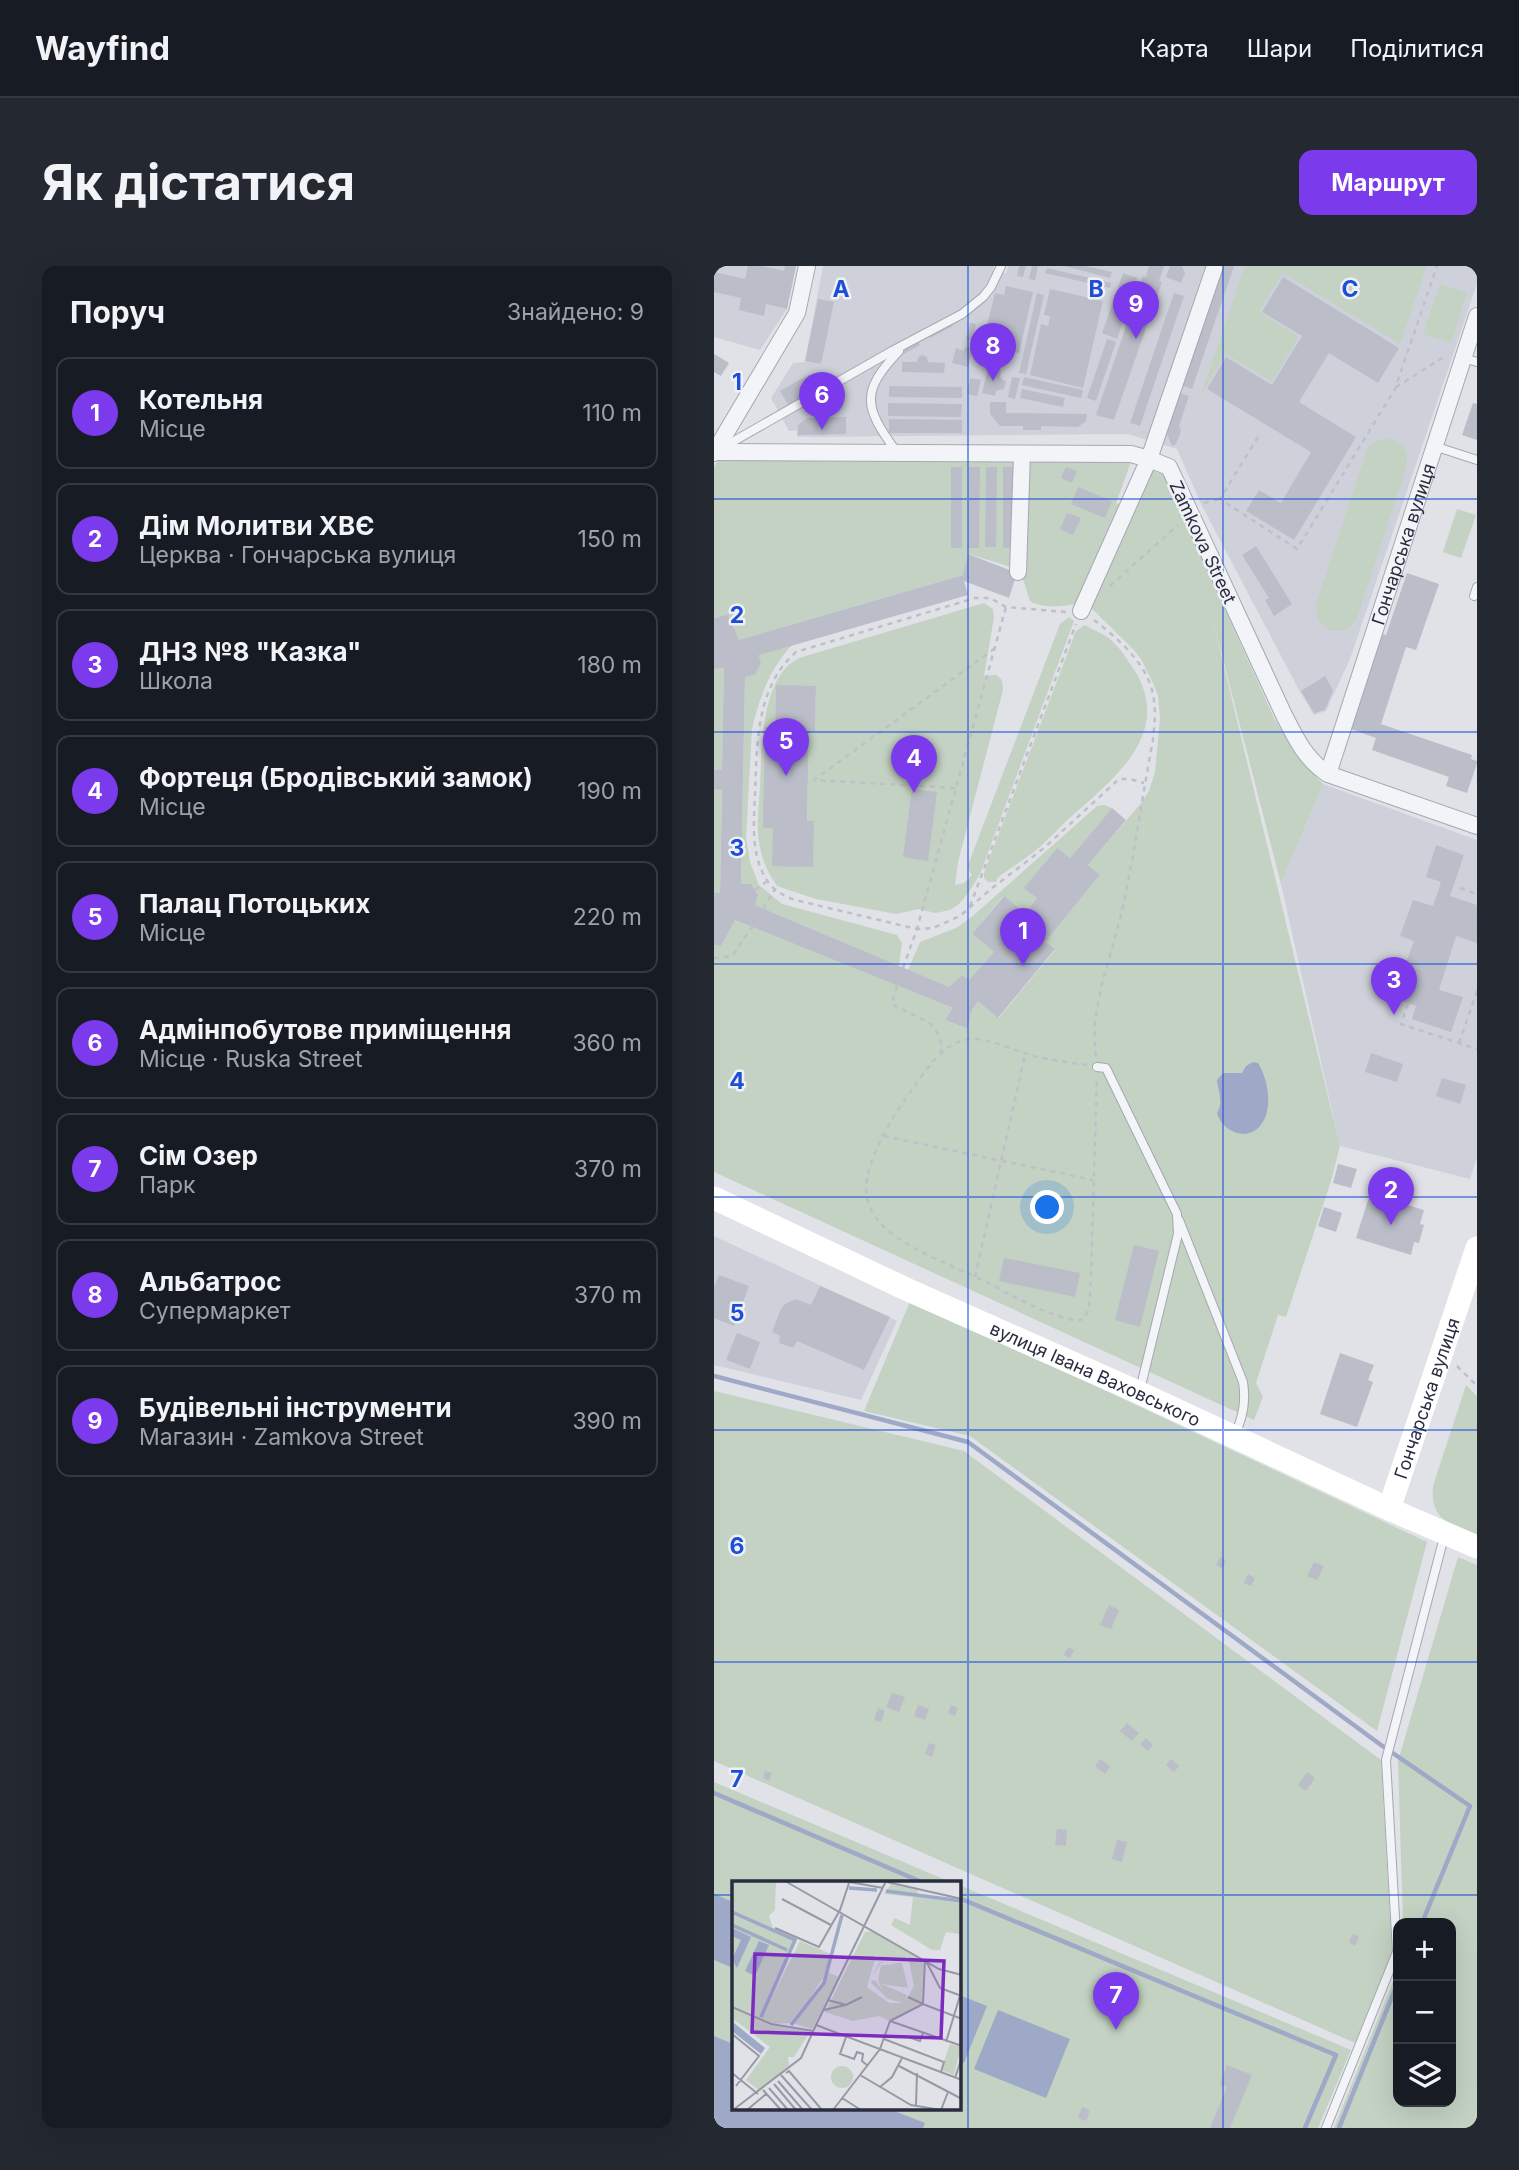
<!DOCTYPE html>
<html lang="uk">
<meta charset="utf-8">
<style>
body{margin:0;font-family:Inter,sans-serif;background:#242831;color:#f1f3f6}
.controls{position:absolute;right:21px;bottom:21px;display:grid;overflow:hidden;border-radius:14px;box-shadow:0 7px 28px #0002}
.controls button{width:63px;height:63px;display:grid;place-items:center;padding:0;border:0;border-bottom:2px solid #363941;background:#171b24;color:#f1f3f6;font:35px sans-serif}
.you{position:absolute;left:334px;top:942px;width:24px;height:24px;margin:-18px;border:5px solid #fff;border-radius:50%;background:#1a73e8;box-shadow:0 0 0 10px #1a73e833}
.badge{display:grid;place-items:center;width:46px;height:46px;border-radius:50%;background:#7c3aed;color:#fff;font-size:23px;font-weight:700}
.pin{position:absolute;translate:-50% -58px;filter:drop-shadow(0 2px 4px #0008)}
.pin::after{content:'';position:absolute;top:37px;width:24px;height:21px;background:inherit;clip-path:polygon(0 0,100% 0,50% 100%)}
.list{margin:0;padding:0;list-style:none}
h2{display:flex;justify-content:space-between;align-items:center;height:91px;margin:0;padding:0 28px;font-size:30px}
h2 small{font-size:23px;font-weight:400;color:#9ea1a6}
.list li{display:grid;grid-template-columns:46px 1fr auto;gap:21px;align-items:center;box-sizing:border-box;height:112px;margin:0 14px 14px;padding:0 14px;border:2px solid #363941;border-radius:14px}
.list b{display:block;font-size:26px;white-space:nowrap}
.list p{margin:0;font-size:23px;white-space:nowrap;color:#9ea1a6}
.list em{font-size:23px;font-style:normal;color:#9ea1a6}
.icon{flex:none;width:38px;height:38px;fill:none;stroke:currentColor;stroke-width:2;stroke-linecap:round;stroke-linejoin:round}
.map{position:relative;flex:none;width:763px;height:1862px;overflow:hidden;border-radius:14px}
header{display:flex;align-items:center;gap:42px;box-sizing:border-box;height:98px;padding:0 35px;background:#171b24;border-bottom:2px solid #363941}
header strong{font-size:33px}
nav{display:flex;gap:38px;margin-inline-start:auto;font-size:24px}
.intro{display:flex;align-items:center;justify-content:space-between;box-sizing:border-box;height:168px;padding:0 42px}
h1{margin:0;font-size:49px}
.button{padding:18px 32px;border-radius:14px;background:#7c3aed;color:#fff;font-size:24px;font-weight:700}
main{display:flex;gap:42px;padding:0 42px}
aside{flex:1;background:#171b24;border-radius:14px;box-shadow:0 7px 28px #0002}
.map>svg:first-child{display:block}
</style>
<header>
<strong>Wayfind</strong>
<nav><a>Карта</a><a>Шари</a><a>Поділитися</a></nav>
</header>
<div class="intro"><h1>Як дістатися</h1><a class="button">Маршрут</a></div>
<main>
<aside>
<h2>Поруч<small>Знайдено: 9</small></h2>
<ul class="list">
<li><span class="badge">1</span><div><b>Котельня</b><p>Місце</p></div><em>110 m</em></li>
<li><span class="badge">2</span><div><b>Дім Молитви ХВЄ</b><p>Церква · Гончарська вулиця</p></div><em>150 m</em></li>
<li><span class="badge">3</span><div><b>ДНЗ №8 &quot;Казка&quot;</b><p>Школа</p></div><em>180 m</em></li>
<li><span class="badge">4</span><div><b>Фортеця (Бродівський замок)</b><p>Місце</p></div><em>190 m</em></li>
<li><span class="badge">5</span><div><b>Палац Потоцьких</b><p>Місце</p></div><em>220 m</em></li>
<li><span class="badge">6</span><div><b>Адмінпобутове приміщення</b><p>Місце · Ruska Street</p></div><em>360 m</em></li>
<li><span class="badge">7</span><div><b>Сім Озер</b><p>Парк</p></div><em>370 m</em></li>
<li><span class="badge">8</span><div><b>Альбатрос</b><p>Супермаркет</p></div><em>370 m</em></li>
<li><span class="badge">9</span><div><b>Будівельні інструменти</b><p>Магазин · Zamkova Street</p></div><em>390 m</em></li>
</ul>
</aside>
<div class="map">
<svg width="763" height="1862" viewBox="0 0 763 1862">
<rect width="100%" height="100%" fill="#e0e2e8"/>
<g fill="#cfd1da">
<polygon points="0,0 82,0 73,43 46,84 0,71"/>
<polygon points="109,0 280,0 279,4 292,7 294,0 763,0 763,17 741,83 636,393 612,445 600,449 585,424 487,238 463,183 414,168 83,171 83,165 75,165 57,132 79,97 91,96"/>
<polygon points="609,518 763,574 763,891 756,913 626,880 567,618"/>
<polygon points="0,970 183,1055 147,1134 0,1099"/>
</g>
<g fill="#c3d2c2" fill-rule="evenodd">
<polygon points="531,0 713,0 686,78 569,7 545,46 585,71 558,116 512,88 487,129"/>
<polygon points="726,18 753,27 737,77 709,68"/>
<path d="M671,172C687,174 696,185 692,202L643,352L632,364L616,365L604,354L602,339L653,183L661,176Z"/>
<path d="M4,194L417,196L402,237L413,242L438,204L450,209L560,452L586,494L609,518L567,618L498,351L626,880L617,915L572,1051L564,1049L542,1117L549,1131L540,1154L0,906V679L7,680L21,654L239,742L231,754L253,763L257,746L264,735L285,752L341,684L331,676L386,609L374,599L428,536L435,525L441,506L446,452L444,430L439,417L427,393L419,383L371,336C354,340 331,344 316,335L306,304L255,288L249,309L25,374L14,350L0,352V201Z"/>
<polygon points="743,243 762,249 747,292 729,286"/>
<path d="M270,337L279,343L280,351L270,410L282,409L288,414L289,424L244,596L241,619L250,617L258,609L255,605L254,599L346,358L355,351L360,355L266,608L255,626L244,639L236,644L221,647L205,643L182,648L102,633L63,620C54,608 47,591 45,576C42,558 45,539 46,521C48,484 46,411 85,392ZM62,420H102L101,465H95L93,555H100L59,562L51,461H61Z"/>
<path d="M371,359C380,365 390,367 398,375C407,383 414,395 421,405C459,468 400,512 358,550C347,559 338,570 327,580C314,591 298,601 284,611L282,616H274L270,612V607L362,365Z"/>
<path d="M78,379C56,402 45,433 38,463L32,571L36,596L45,619L68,638L183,669L188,677L185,700L41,639L44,629L37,618H27L31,411L41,409L47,397L45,389Z"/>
<polygon points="10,402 6,627 0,627 0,403"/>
<polygon points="390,539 398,542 356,592 343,582 322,608 323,632 311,647 289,630 258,668 280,686 255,714 248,709 235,721 194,704 206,676 242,662 259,650 383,540"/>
<polygon points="197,1033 713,1276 663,1465 256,1170 150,1145"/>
<path d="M752,1119L763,1130V1269C736,1258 716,1254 719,1220Z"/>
<polygon points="0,1125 250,1185 667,1494 678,1687 641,1777 0,1495"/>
<polygon points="744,1291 763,1299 763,1862 620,1862 684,1703 684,1836 737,1836 737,1657 689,1657 684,1495"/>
<polygon points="0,1516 239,1617 19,1617 19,1843 245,1843 245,1619 637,1784 604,1862 0,1862"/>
</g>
<g fill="#9da9c6">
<path d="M539,796L544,797C554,813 560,844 546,860C532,876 508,865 503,847C510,836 504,825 503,814L509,807H528L532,800Z"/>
<polygon points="0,1628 19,1636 19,1702 0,1694"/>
<polygon points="245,1729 273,1740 250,1797 245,1795"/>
<polygon points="284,1744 356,1773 332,1832 260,1803"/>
<polygon points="0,1770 19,1778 19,1843 175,1843 211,1857 209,1862 0,1862"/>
</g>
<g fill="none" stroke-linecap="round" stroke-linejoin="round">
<g stroke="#9da9c6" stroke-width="4.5">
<polyline points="0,1110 254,1176 667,1479 756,1540 708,1657"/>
<polyline points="0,1527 210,1617"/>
<polyline points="245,1632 622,1789 591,1862"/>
<polyline points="625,1862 684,1716"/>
</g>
</g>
<g fill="#bbbdc8">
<polygon points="34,0 48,0 70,5 71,0 82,0 73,43 52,38 50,50 25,44 27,32 0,26 0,6 31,13"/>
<polygon points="305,0 312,0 309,11 303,10"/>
<polygon points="318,0 324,0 321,14 315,13"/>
<polygon points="350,0 372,0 398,6 396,12"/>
<polygon points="435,0 450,0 445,15 448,16 400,154 382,149 429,10 432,11"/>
<polygon points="456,0 468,0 471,7 467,17 452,11"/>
<polygon points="504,0 520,0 478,123 464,118"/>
<polygon points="333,2 397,17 396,22 331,7"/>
<polygon points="409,7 423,12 403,73 388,67"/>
<polygon points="569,11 685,82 664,117 615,87 585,136 642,171 580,274 532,245 545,224 567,237 597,186 493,123 512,91 558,119 588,70 548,46"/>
<polygon points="292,20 319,26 305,87 278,81 281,70 271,68 281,27 290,29"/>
<polygon points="336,23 389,35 369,122 316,109 327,58 334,60 336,50 330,49"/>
<polygon points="323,27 330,29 312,108 305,107"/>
<polygon points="460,27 470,30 426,160 416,157"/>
<polygon points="104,33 120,36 107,98 91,95"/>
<polygon points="237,56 239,60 216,72 214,68"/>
<polygon points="256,57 262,58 258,75 252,73"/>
<polygon points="393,73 402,76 382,135 373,132"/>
<polygon points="203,74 206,79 190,88 187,83"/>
<polygon points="251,81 259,83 254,101 238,97 242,82 250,85"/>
<polygon points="0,88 15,97 7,110 0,106"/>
<polygon points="208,89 213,91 214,96 231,97 230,107 188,106 188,96 203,96 204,91"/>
<polygon points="274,102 287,105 286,111 292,116 290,123 282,125 281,130 268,127"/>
<polygon points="96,108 100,116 83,126 87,133 75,140 66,125"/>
<polygon points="298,111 306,112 301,133 294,131"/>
<polygon points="310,111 369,124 367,132 308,119"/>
<polygon points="256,112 267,114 263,130 253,128"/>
<polygon points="175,120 248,121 248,132 175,131"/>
<polygon points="308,123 351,132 349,141 306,132"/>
<polygon points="461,126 475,130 465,160 467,165 462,178 458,180 451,163 456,161 452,152"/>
<polygon points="276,136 292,136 292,147 373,148 372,155 364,161 327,160 327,164 309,164 309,160 286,160 276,148"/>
<polygon points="174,137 248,138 247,151 174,150"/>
<polygon points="759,137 763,138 763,174 748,169"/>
<polygon points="132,151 132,168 84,169 84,159 93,152"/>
<polygon points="175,153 248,154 248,167 175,167"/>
<rect x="237" y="201" width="11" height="81"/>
<polygon points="255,201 266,201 265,282 254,282"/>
<polygon points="272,201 283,201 282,281 271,281"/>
<polygon points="289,201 301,201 300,282 289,282"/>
<polygon points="352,201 363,205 358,217 347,212"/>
<polygon points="364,221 398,235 391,252 357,238"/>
<polygon points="353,247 367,252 359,269 346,263"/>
<polygon points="542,280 578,338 560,350 551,334 555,332 528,289"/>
<polygon points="254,288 303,307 295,332 250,315 254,329 45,389 47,397 41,409 31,411 27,618 37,618 44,629 41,639 235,721 248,709 255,714 280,686 258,668 290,630 311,647 323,632 310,622 343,582 356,592 398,542 412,554 374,599 386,609 331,676 341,683 284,752 264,735 257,746 254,763 231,754 239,742 21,654 7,680 0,679 0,627 6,627 8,524 0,523 0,504 8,504 10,402 0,403 0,352 14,349 25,374 249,309"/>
<polygon points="693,307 725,318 702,384 692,381 667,458 758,489 757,493 763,495 763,497 753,527 732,520 735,511 658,484 662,472 631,461 665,367 672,369"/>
<polygon points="611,410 619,424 611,444 600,447 587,425"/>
<polygon points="62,419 102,420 101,465 95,465 94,507 93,555 100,555 99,601 58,600 59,562 49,562 51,461 61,461"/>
<polygon points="198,523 223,526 214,595 189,591"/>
<polygon points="722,579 750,589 736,630 763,639 763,677 742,670 725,724 749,731 737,766 698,753 702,740 667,728 679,693 692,697 700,675 686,670 699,634 719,640 727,616 712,611"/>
<polygon points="657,787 689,798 683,816 651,806"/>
<polygon points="728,812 752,819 746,838 722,830"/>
<polygon points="624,898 643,903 637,922 619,917"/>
<polygon points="656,928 710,944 706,958 710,959 705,977 700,976 697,989 642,972"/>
<polygon points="610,941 628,947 622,966 604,960"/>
<polygon points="420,979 445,985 426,1061 401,1054"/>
<polygon points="290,992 366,1007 361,1031 285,1015"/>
<polygon points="5,1009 35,1020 20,1060 0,1052 0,1021"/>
<polygon points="106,1020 176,1051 150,1104 83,1075 79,1082 65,1077 66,1070 58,1066 67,1043 71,1038 82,1033 97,1039"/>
<polygon points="23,1067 46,1076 36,1103 12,1094"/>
<polygon points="626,1087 660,1099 654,1114 659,1116 643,1161 606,1148"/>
<polygon points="506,1291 512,1294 508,1303 502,1299"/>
<polygon points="600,1296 610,1300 603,1314 593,1310"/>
<polygon points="534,1308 541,1312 537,1320 530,1317"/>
<polygon points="395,1339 405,1344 397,1363 386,1359"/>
<polygon points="354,1381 360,1384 356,1392 350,1389"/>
<polygon points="178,1427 191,1431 185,1446 172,1441"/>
<polygon points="204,1439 215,1443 211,1454 200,1450"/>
<polygon points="237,1439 244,1442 241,1450 234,1448"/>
<polygon points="164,1442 171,1445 167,1456 160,1454"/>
<polygon points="413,1457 425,1467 418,1475 406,1465"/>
<polygon points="432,1472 439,1479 434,1485 426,1478"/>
<polygon points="215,1477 222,1479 218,1491 211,1488"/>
<polygon points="386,1493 396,1500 391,1508 381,1500"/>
<polygon points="457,1493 465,1500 460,1506 452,1499"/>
<polygon points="51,1505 58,1507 55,1515 49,1512"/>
<polygon points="593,1506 601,1512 592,1525 584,1519"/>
<polygon points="343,1563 353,1564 352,1580 341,1579"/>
<polygon points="403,1574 413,1576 408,1596 398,1593"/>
<polygon points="639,1668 645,1671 641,1680 635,1676"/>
<polygon points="513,1799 538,1809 516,1862 496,1862 513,1821 506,1818"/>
<polygon points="368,1841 376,1844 372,1855 364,1852"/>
</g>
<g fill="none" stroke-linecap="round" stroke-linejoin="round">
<defs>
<g id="lane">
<polyline points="749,92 763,96"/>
<polyline points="720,180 763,194"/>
<polyline points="6,183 178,85 248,48 269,31 277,21 287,0"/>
<path d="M182,185C150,141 146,126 185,85"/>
<polyline points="760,330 763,321"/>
<polyline points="383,801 392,802 463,948 464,968 426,1124"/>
<path d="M465,954L529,1116C532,1136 529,1150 521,1169"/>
<polyline points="612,1862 683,1686 672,1494 730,1271"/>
</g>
<g id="street">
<path d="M501,0L435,193L455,201L569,447C581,471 591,493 614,508L763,560"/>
<polyline points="1,186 417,188 435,193 367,345"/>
<polyline points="0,187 83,47 93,0"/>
<polyline points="304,306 308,188"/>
<path id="s1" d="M614,508L763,50"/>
</g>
</defs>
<use href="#lane" stroke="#a6a8b2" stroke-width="10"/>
<use href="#street" stroke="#a6a8b2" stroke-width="18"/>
<g stroke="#bfc0c7" stroke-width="2.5" stroke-dasharray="5 5" stroke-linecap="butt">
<polyline points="682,121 733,89"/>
<polyline points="544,171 506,233 583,283 681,123 723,0"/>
<polyline points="490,237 506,233"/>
<polyline points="396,320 464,259"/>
<path d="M352,346L292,341L276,332H261L82,386C42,421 43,477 41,527C40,556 36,590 54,616C61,625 70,630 81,634L203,663L219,662L246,650L277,623L330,582L405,513H416L430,517"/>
<path d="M380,354C406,374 437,401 440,435C442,448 440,461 439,474C428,532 420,591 407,649C396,696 375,742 382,791"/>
<polyline points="241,522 100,514 280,383"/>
<polyline points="746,622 763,628"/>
<polyline points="41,624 52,616"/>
<polyline points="256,640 362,358"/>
<polyline points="49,643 61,623"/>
<polyline points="0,692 18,690 38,661"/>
<polyline points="189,702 203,663 292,341"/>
<path d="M183,720L178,738L217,758C224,766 229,777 227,787"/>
<polyline points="694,738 687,758 763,783"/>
<polyline points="745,777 763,725"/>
<path d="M373,799C352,796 331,794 310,787C294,782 276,773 259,773C231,774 214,801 199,822C181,847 146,900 153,932C156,946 166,959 177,967C202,986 234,998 262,1011C293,1026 326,1047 359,1054C365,1055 364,1054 370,1053L375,1042L377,1010L383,811"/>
<polyline points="170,870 379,914"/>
<polyline points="261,1011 311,789"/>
<polyline points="743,1100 763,1120"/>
</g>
<use href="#lane" stroke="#f3f4f7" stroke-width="8"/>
<use href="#street" stroke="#f3f4f7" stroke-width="16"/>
<g stroke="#fff" stroke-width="23">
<path id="s2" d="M0,932L192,1023L426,1127L675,1243L763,1281"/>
<path id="s3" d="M675,1243L763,982"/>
</g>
</g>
<path fill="none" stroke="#1d4ed8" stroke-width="2" stroke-opacity="0.55" d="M254,0V1862M509,0V1862M0,233H763M0,466H763M0,698H763M0,931H763M0,1164H763M0,1396H763M0,1629H19M245,1629H763"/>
<g text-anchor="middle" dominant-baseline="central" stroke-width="5" stroke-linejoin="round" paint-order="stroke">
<g font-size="18" fill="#2a2d3f" stroke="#f0f1f6">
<text transform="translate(489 276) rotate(65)">Zamkova Street</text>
<text stroke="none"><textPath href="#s1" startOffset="242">Гончарська вулиця</textPath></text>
<text stroke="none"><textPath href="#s2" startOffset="420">вулиця Івана Ваховського</textPath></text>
<text stroke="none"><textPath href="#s3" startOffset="117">Гончарська вулиця</textPath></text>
</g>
</g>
<g transform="translate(18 1615)">
<rect width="229" height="229" fill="#e0e2e8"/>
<path d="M0,0H44L43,29L37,35L41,47L65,59L34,128L68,60L99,73L91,101L58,142L38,143L0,125ZM159,3L186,9L185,14L229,18L227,53L214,51L208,69H200L159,44L163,37L178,44L181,16L152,13ZM142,50L192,80L190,124L157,140L147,135L121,140L93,131L133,51ZM144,74L148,78L171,80L176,75L182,105L174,119L175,114L149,103L176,107L170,82L149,81L147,82L140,96L149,82L154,81L166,83L149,84L146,100L151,110L143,99L138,101L156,118L171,122H157L135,106ZM95,91L107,96L80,148L61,142ZM0,127L38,144L78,151L62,176H56L57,185L28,210L14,199L38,166L0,137ZM218,163L229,166L222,194L209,189ZM99 196a11 11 0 1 1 22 0a11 11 0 1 1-22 0Z" fill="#c3d2c2" fill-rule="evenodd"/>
<path d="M0,47L19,56L5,87L0,78L9,59L0,55ZM27,60L37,64L23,95L13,90ZM2,142L33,167L29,173L0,150Z" fill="#9da9c6"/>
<path fill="none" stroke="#9da9c6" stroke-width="3.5" d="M117,7L145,9M154,10L230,20M0,31L63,59L29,136M0,44L55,69M59,144L92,102L110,34"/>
<path fill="none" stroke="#979aa4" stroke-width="2" d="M53,0L207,88L230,94M112,0L151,7M154,0L84,144L230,199M155,1L230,18M50,18L99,44M43,47L87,66L108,29L117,2M194,80L208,107L227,114M176,116L191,123L193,79M96,119L114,124L130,116M0,126L39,143L81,150M92,129L113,124M158,140L191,123L230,138M158,140L230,165M0,153L27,175L4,205M114,156L108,173L122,178L125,171L131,173L130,180L135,184M176,156L188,160L191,152M152,158L212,181L209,191M214,161L230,108M167,185L230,218M0,192L26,213M54,192L57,190L90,229M49,194L80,229M128,194L179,224L209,229L216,211M223,197L230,176M46,200L71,229M42,203L64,229M148,206L160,196L170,177M37,207L56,229M31,209L49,229M110,217L129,229M184,224L185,192M1,229L69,177L84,144M15,229L34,213M101,229L148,168L158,140"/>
<path fill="#7b2cbf" fill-opacity="0.15" stroke="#7b2cbf" stroke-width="3.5" d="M23,73L212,80L209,157L20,151Z"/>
<rect width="229" height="229" fill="none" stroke="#2a2d3f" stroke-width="3.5"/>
</g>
<g font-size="23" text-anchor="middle" font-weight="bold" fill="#1d4ed8" stroke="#f0f1f6" stroke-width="5" stroke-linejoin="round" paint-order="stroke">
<text x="127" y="31">A</text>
<text x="382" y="31">B</text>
<text x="636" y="31">C</text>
<text x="23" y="124">1</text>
<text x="23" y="357">2</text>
<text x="23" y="590">3</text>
<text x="23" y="823">4</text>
<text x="23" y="1055">5</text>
<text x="23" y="1288">6</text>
<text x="23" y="1521">7</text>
</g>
</svg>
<div class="controls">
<button>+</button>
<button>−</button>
<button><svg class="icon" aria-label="layers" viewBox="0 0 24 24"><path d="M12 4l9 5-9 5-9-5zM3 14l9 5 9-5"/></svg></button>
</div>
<div class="you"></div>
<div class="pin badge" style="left:309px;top:700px">1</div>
<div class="pin badge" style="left:677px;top:959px">2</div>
<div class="pin badge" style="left:680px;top:749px">3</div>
<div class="pin badge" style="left:200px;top:527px">4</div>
<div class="pin badge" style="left:72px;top:510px">5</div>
<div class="pin badge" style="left:108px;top:164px">6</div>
<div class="pin badge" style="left:402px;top:1764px">7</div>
<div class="pin badge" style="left:279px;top:115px">8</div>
<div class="pin badge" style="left:422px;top:73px">9</div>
</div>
</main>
